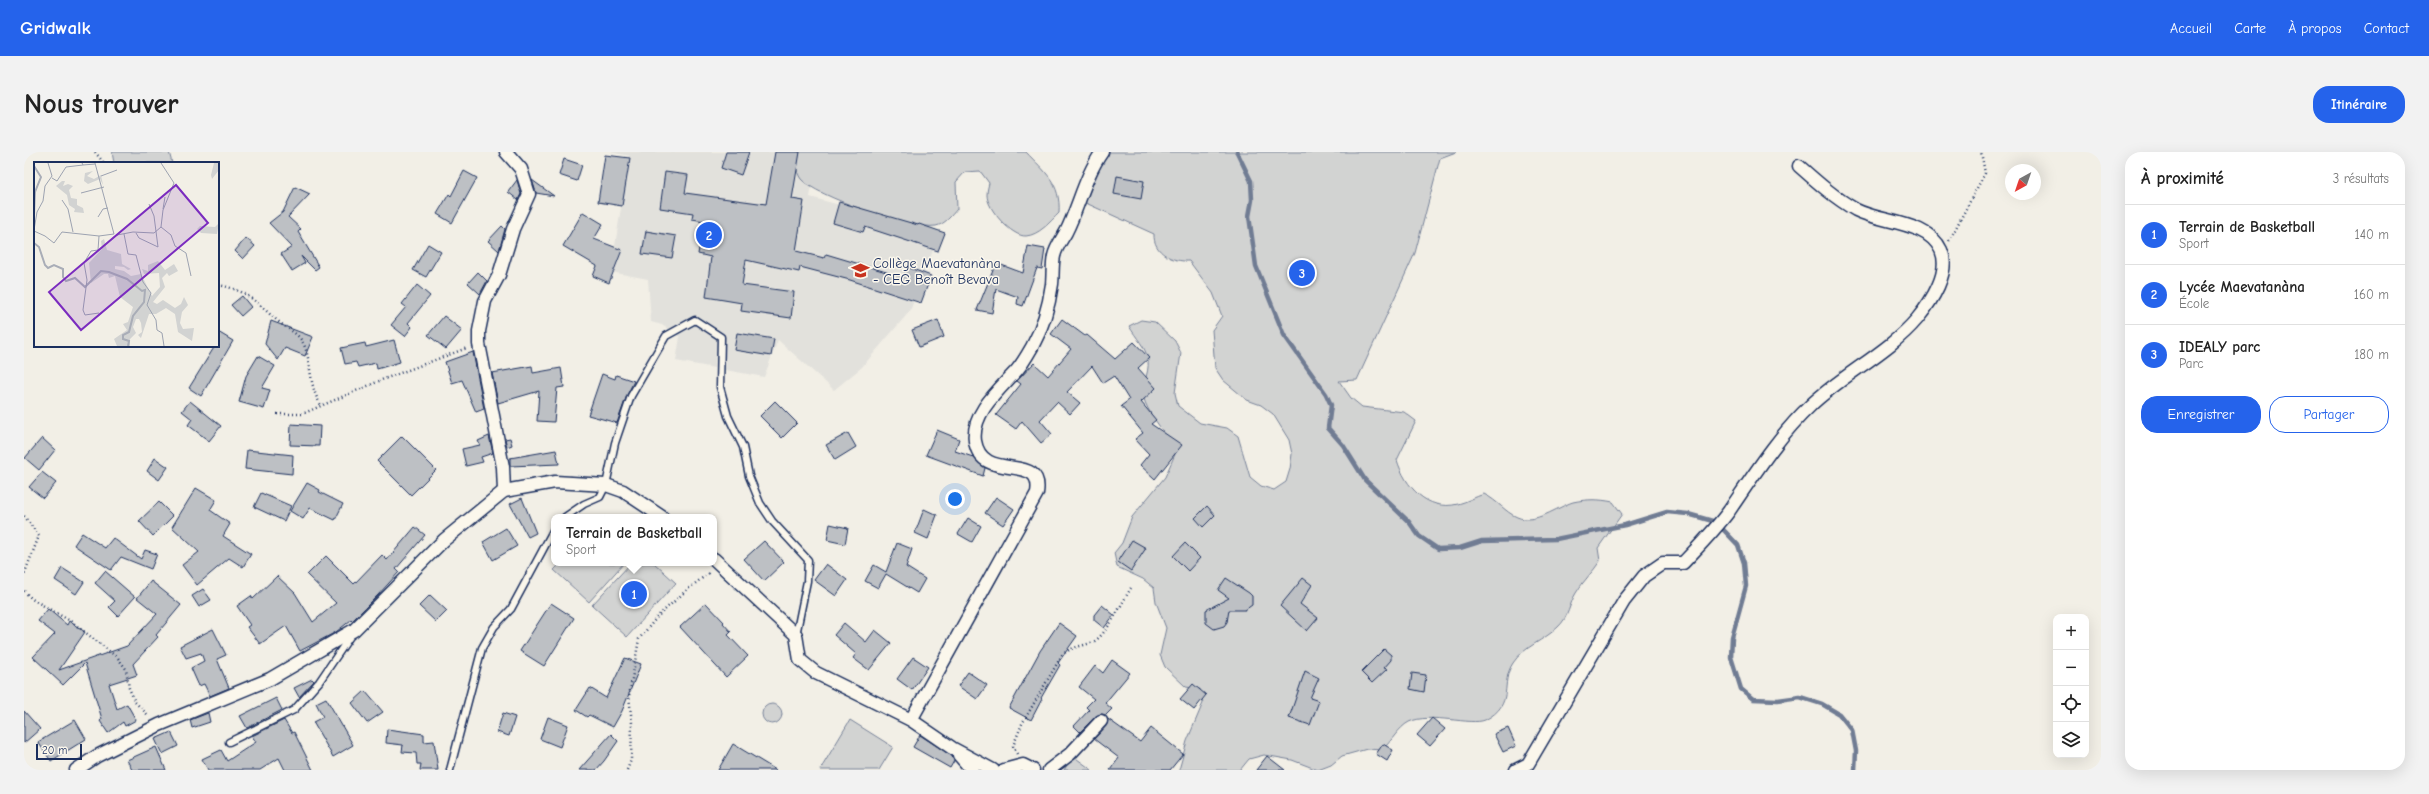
<!DOCTYPE html>
<html lang="fr">
<meta charset="utf-8">
<style>
body{margin:0;font-family:"Comic Neue",sans-serif;background:#f2f2f2;color:#222}
.controls{position:absolute;right:12px;bottom:12px;display:grid;overflow:hidden;border-radius:8px;box-shadow:0 4px 16px #0002}
.controls button{width:36px;height:36px;display:grid;place-items:center;padding:0;border:0;border-bottom:1px solid #e0e0e0;background:#fff;color:#222;font:20px sans-serif}
.compass{position:absolute;left:1981px;top:12px;width:36px;height:36px;border-radius:50%;background:#fff;box-shadow:0 4px 16px #0002;rotate:220deg}
.scale{position:absolute;left:12px;bottom:10px;width:46px;box-sizing:border-box;padding-left:4px;border:2px solid #1b2f5e;border-top:0;font-size:11px;line-height:14px;white-space:nowrap;color:#1b2f5e;-webkit-text-stroke:3px #fbf7ec;paint-order:stroke}
.you{position:absolute;left:931px;top:347px;width:14px;height:14px;margin:-10px;border:3px solid #fff;border-radius:50%;background:#1a73e8;box-shadow:0 0 0 6px #1a73e833}
.badge{display:grid;place-items:center;width:26px;height:26px;border-radius:50%;background:#2563eb;color:#fff;font-size:13px;font-weight:700}
.pin{position:absolute;translate:-50% -50%;border:2px solid #fff;box-shadow:0 1px 4px #0006}
.popup{position:absolute;left:527px;top:362px;width:166px;height:52px;box-sizing:border-box;display:grid;place-content:center;border-radius:8px;background:#fff;filter:drop-shadow(0 1px 3px #0005);font-size:13px;white-space:nowrap;color:#767676}
.popup b{font-size:15px;color:#222}
.popup::after{content:'';position:absolute;left:50%;top:100%;margin-left:-8px;border:8px solid transparent;border-top-color:#fff}
.list{margin:0;padding:0;list-style:none}
h2{display:flex;justify-content:space-between;align-items:center;height:52px;margin:0;padding:0 16px;font-size:17px}
h2 small{font-size:13px;font-weight:400;color:#767676}
.list li{display:grid;grid-template-columns:26px 1fr auto;gap:12px;align-items:center;box-sizing:border-box;height:60px;padding:0 16px;border-top:1px solid #e0e0e0}
.list b{display:block;font-size:15px;white-space:nowrap}
.list p{margin:0;font-size:13px;white-space:nowrap;color:#767676}
.list em{font-size:13px;font-style:normal;color:#767676}
.actions{display:flex;gap:8px;padding:12px 16px}
.actions a{flex:1;padding:9px 0;border:1px solid #2563eb;border-radius:16px;text-align:center;font-size:14px;color:#2563eb}
.actions .main{background:#2563eb;color:#fff}
.icon{flex:none;width:22px;height:22px;fill:none;stroke:currentColor;stroke-width:2;stroke-linecap:round;stroke-linejoin:round}
.map{position:relative;flex:none;width:2077px;height:618px;overflow:hidden;border-radius:16px}
header{display:flex;align-items:center;gap:24px;box-sizing:border-box;height:56px;padding:0 20px;background:#2563eb;color:#fff}
header strong{font-size:19px}
nav{display:flex;gap:22px;margin-inline-start:auto;font-size:14px}
.intro{display:flex;align-items:center;justify-content:space-between;box-sizing:border-box;height:96px;padding:0 24px}
h1{margin:0;font-size:28px}
.button{padding:10px 18px;border-radius:16px;background:#2563eb;color:#fff;font-size:14px;font-weight:700}
main{display:flex;gap:24px;padding:0 24px}
aside{flex:1;background:#fff;border-radius:16px;box-shadow:0 4px 16px #0002}
.map>svg:first-child{display:block}
</style>
<header>
<strong>Gridwalk</strong>
<nav><a>Accueil</a><a>Carte</a><a>À propos</a><a>Contact</a></nav>
</header>
<div class="intro"><h1>Nous trouver</h1><a class="button">Itinéraire</a></div>
<main>
<div class="map">
<svg width="2077" height="618" viewBox="0 0 2077 618">
<rect width="100%" height="100%" fill="#f2efe6"/>
<filter id="ink" filterUnits="userSpaceOnUse"><feTurbulence type="fractalNoise" baseFrequency=".025" numOctaves="2"/><feDisplacementMap in="SourceGraphic" scale="8" xChannelSelector="R" yChannelSelector="G"/><feConvolveMatrix kernelMatrix="1 2 1 2 8 2 1 2 1" color-interpolation-filters="sRGB"/></filter>
<g filter="url(#ink)">
<polygon fill="#e2e1dc" points="586,0 794,0 786,45 916,80 886,159 838,215 810,238 754,188 740,225 652,209 656,185 638,173 627,170 624,127 587,120 605,4"/>
<g fill="#d2d3d2" stroke="#768198">
<polygon points="88,0 145,0 148,11 90,11"/>
<path d="M773,0H1002C1021,20 1037,31 1035,61C1026,70 1015,83 1002,84C988,85 963,57 963,43C963,39 964,35 965,31L956,19L941,20L932,30L933,57C927,64 921,72 912,74C889,78 791,44 777,27C771,19 772,9 773,0Z"/>
<path d="M1076,0H1432L1416,6L1391,101L1333,228L1315,229L1327,246L1338,255L1380,260L1392,269L1373,308C1381,334 1403,360 1434,352C1442,350 1451,345 1460,342C1474,349 1481,360 1493,365C1511,373 1533,355 1549,350C1563,347 1575,347 1589,350L1598,362L1574,396L1576,409C1569,420 1559,429 1552,441C1545,452 1545,465 1534,475C1521,488 1499,495 1489,511C1475,532 1492,552 1461,568C1447,574 1406,560 1385,570C1374,576 1368,589 1358,598L1343,597L1318,604L1307,613L1294,618L1268,608L1240,603L1225,607L1216,618H1155L1163,589L1179,551L1176,537L1162,535L1141,515L1136,503L1142,476L1132,450L1130,436L1119,427L1093,415L1090,401L1098,391L1108,365L1141,325L1152,300C1144,283 1127,266 1121,250C1115,235 1126,223 1124,208C1122,195 1112,186 1105,174L1117,168L1131,170L1151,189L1157,201L1151,241L1154,254L1176,271L1203,276L1214,284L1226,325L1237,334L1250,338L1262,330L1266,317L1268,302L1265,288L1249,262L1237,253L1223,248L1199,228L1191,216L1188,178L1198,164L1189,141L1165,109C1149,110 1129,101 1130,82L1053,47Z"/>
<polygon points="537,411 600,411 565,450 530,418"/>
<polygon points="607,411 630,411 652,431 603,485 568,453"/>
<circle cx="748" cy="562" r="10"/>
<polygon points="826,568 869,595 855,618 796,618"/>
<polygon points="1049,604 1068,618 1040,618"/>
</g>
<g fill="none" stroke-linecap="round" stroke-linejoin="round">
<polyline stroke="#707b93" stroke-width="4.5" points="1213,0 1227,29 1228,48 1225,64 1232,114 1260,183 1302,242 1307,253 1304,276 1319,293 1341,328 1385,370 1395,384 1414,397 1436,396 1458,389 1532,387 1601,373 1643,360 1664,362 1692,370 1714,393 1720,411 1722,434 1708,485 1707,505 1717,537 1729,547 1754,548 1776,545 1798,552 1815,562 1828,578 1832,599 1831,618"/>
</g>
<g fill="#bdc0c4" stroke="#1b2f5e">
<polygon points="702,0 725,0 717,23 697,16"/>
<polygon points="751,0 776,0 768,47 780,49 772,99 800,106 802,102 879,125 883,115 907,124 897,151 826,128 776,115 775,120 722,108 718,133 770,140 767,166 717,159 718,151 682,145 687,105 674,102 680,69 668,67 669,61 636,56 641,20 664,23 661,41 742,52"/>
<polygon points="581,3 606,6 598,54 574,50"/>
<polygon points="540,7 558,13 553,29 535,23"/>
<polygon points="440,19 453,26 428,71 413,62 425,42 427,44"/>
<polygon points="1093,24 1120,29 1117,47 1090,42"/>
<polygon points="493,28 497,42 494,48 484,40"/>
<polygon points="508,28 530,44 512,41"/>
<polygon points="271,35 286,42 264,65 277,77 274,80 295,115 291,118 277,104 281,111 268,119 257,102 268,95 245,71 259,60"/>
<polygon points="815,50 894,73 895,72 921,81 914,99 841,75 839,80 809,71"/>
<polygon points="559,60 579,72 570,87 598,98 585,131 569,124 573,114 539,94"/>
<polygon points="478,74 481,77 475,99 464,89"/>
<polygon points="622,79 652,84 648,106 618,102"/>
<polygon points="222,86 231,94 219,107 211,99"/>
<polygon points="404,92 417,100 402,125 389,118"/>
<polygon points="1004,94 1021,97 1018,117 1013,116 999,154 993,152 994,145 972,137 968,161 953,158 972,111 999,121"/>
<polygon points="454,120 463,129 456,142 444,131"/>
<polygon points="393,133 406,144 384,171 388,175 381,184 367,173 382,155 378,152"/>
<polygon points="218,144 227,155 217,164 207,153"/>
<polygon points="420,164 438,178 422,197 404,183"/>
<polygon points="1038,167 1061,184 1063,183 1091,207 1110,190 1125,206 1114,216 1132,236 1117,250 1132,268 1127,272 1158,293 1131,327 1116,313 1125,302 1111,287 1119,281 1097,254 1105,248 1090,224 1079,231 1068,214 1043,240 1056,251 1046,262 1033,250 1016,268 1028,282 1017,291 998,269 992,277 972,263 997,232 993,229 1010,211 1024,224 1047,197 1027,182"/>
<polygon points="914,168 920,185 895,195 888,178"/>
<polygon points="247,169 289,185 281,204 261,196 254,208 241,192"/>
<polygon points="194,180 209,189 177,244 165,236 191,194 194,194"/>
<polygon points="713,181 750,187 747,204 710,198"/>
<polygon points="370,188 376,210 353,217 352,211 334,215 332,210 321,212 317,196 341,191 342,195"/>
<polygon points="449,200 460,257 452,260 438,228 428,231 421,210"/>
<polygon points="234,204 251,214 238,236 246,238 240,257 215,250 222,224"/>
<polygon points="508,214 509,221 537,216 540,235 533,236 530,270 513,269 515,239 474,251 468,221"/>
<polygon points="578,222 591,227 592,223 610,229 603,243 593,271 564,263"/>
<polygon points="166,249 197,274 185,289 164,273 168,267 158,259"/>
<polygon points="751,249 773,271 758,286 736,264"/>
<polygon points="267,272 296,274 295,294 266,293"/>
<polygon points="913,278 935,287 931,299 949,305 961,316 959,324 902,303"/>
<polygon points="824,281 832,295 811,308 802,293"/>
<polygon points="378,284 412,318 387,343 353,309"/>
<polygon points="465,284 469,301 457,305 459,310 442,314 438,297 456,293 454,289"/>
<polygon points="18,286 31,298 15,318 1,306"/>
<polygon points="486,286 488,293 483,295 481,287"/>
<polygon points="223,298 269,303 268,322 221,317"/>
<polygon points="532,298 535,312 486,314 486,306"/>
<polygon points="131,306 144,315 135,328 123,319"/>
<polygon points="18,320 32,331 19,346 5,335"/>
<polygon points="283,331 296,338 295,340 319,352 311,368 286,356 279,367 266,359"/>
<polygon points="172,336 192,348 186,358 206,372 199,384 227,402 219,415 205,406 173,433 158,413 175,400 148,375"/>
<polygon points="237,341 267,354 260,369 230,355"/>
<polygon points="972,345 990,357 979,373 961,361"/>
<polygon points="498,346 512,381 504,385 486,352"/>
<polygon points="135,350 149,364 129,384 115,369"/>
<polygon points="1183,354 1191,363 1179,375 1171,366"/>
<polygon points="900,357 913,363 904,387 891,381"/>
<polygon points="944,366 957,374 948,390 934,382"/>
<polygon points="806,372 824,376 821,392 803,388"/>
<polygon points="391,375 401,383 372,417 375,420 354,443 328,469 327,468 312,480 276,499 262,474 236,492 223,475 226,473 213,454 227,444 229,447 253,424 271,441 289,470 312,451 283,423 302,404 330,432 358,403 363,408"/>
<polygon points="482,376 493,394 469,408 459,390"/>
<polygon points="58,381 81,396 89,386 117,407 121,398 133,402 127,417 97,405 87,418 50,393"/>
<polygon points="1108,388 1122,396 1107,419 1094,410"/>
<polygon points="740,389 760,410 740,429 720,407"/>
<polygon points="873,391 888,397 882,415 901,427 893,441 862,422 854,436 841,429 850,413 862,420"/>
<polygon points="1161,391 1176,406 1164,419 1149,404"/>
<polygon points="802,412 823,428 812,444 790,428"/>
<polygon points="38,416 60,430 52,442 31,428"/>
<polygon points="81,419 111,445 94,464 85,455 91,449 71,431"/>
<polygon points="1202,426 1225,441 1228,444 1228,453 1221,458 1205,458 1203,470 1200,474 1190,477 1182,471 1182,458 1205,446 1194,438"/>
<polygon points="1279,426 1288,433 1276,452 1294,466 1283,479 1256,454"/>
<polygon points="127,429 157,453 132,483 134,485 109,512 113,523 85,532 93,557 103,552 112,568 101,574 99,570 84,581 76,569 78,567 61,511 39,533 9,505 31,482 14,469 24,457 43,473 45,469 61,480 35,518 103,494 133,462 113,446"/>
<polygon points="179,437 187,448 175,455 168,444"/>
<polygon points="406,443 423,459 412,470 395,454"/>
<polygon points="527,451 550,466 520,514 496,499"/>
<polygon points="682,451 700,470 699,471 707,480 704,483 724,504 702,525 656,475"/>
<polygon points="1078,453 1090,463 1080,476 1070,468 1070,463"/>
<polygon points="820,471 842,490 851,478 867,491 845,518 829,506 832,502 810,483"/>
<polygon points="1035,471 1053,484 1034,511 1036,513 1017,546 1018,547 1007,568 985,556 1016,499"/>
<polygon points="189,477 202,503 193,507 205,536 186,544 180,532 175,534 167,516 180,509 177,501 162,506 156,494"/>
<polygon points="1360,497 1367,503 1367,508 1360,516 1363,517 1348,531 1337,520"/>
<polygon points="889,505 904,515 888,538 873,527"/>
<polygon points="601,506 617,512 598,559 589,575 565,563 563,565 552,558 566,536 582,546"/>
<polygon points="1088,508 1106,521 1081,551 1088,557 1082,563 1078,562 1072,564 1056,580 1050,574 1065,558 1062,555 1070,547 1055,535 1071,514 1079,521"/>
<polygon points="1281,519 1295,526 1286,546 1295,549 1286,573 1265,566"/>
<polygon points="944,520 963,533 953,547 934,534"/>
<polygon points="1388,521 1402,523 1400,540 1386,537"/>
<polygon points="288,527 290,529 275,545 270,536"/>
<polygon points="1169,532 1182,543 1170,558 1156,547"/>
<polygon points="341,539 359,560 343,571 328,551"/>
<polygon points="252,546 258,558 223,576 216,564"/>
<polygon points="302,546 329,593 309,605 289,570 299,565 292,551"/>
<polygon points="0,559 16,577 0,591"/>
<polygon points="184,561 186,570 168,576 166,568"/>
<polygon points="479,561 491,565 485,584 473,580"/>
<polygon points="524,565 544,573 536,595 516,587"/>
<polygon points="1408,566 1421,577 1406,594 1393,583"/>
<polygon points="1084,567 1116,590 1127,576 1159,602 1146,618 1086,618 1095,606 1070,587 1082,574"/>
<polygon points="51,568 62,587 27,609 14,590"/>
<polygon points="260,568 268,581 270,580 289,618 261,618 255,606 236,618 184,618 178,607 197,598 203,609 232,590 228,584"/>
<polygon points="1484,576 1492,594 1479,600 1470,582"/>
<polygon points="363,577 400,582 400,590 410,589 414,618 396,618 397,612 393,612 392,601 378,600 379,593 362,591"/>
<polygon points="147,580 154,594 138,602 131,587"/>
<polygon points="587,582 594,589 580,609 572,618 555,618"/>
<polygon points="896,583 928,604 930,609 926,616 889,595"/>
<polygon points="709,592 752,618 694,618"/>
<polygon points="1359,592 1369,598 1363,609 1352,602"/>
<polygon points="132,595 142,618 108,618 103,608"/>
<polygon points="1243,604 1261,618 1232,618"/>
</g>
<g fill="none" stroke-linecap="round" stroke-linejoin="round">
<defs>
<g id="lane">
<polyline points="541,365 560,352 576,345 582,333 591,291 607,244 642,184 671,168 697,185 696,235 704,264 719,295 725,324 736,351 748,369 784,408 783,429 772,483"/>
<polyline points="205,590 270,558 295,530 327,483"/>
<polyline points="426,618 458,496 470,475 487,457 530,377"/>
</g>
<g id="street">
<polyline points="480,339 479,315 455,192 455,179 461,149 475,123 489,77 505,42 497,17 482,0"/>
<polyline points="690,407 772,483 776,508 792,521 887,568 928,596 969,618"/>
<path d="M887,568L1013,341C1020,298 958,333 951,289C947,261 977,236 993,218C999,211 1004,202 1008,195C1019,175 1025,154 1028,132C1029,123 1028,113 1030,104C1032,95 1037,89 1042,80C1055,54 1061,24 1078,0"/>
<polyline points="935,603 948,618"/>
<polyline points="52,618 73,604 135,573 246,527 330,478 420,388 480,339 531,330 582,333 599,339 638,365"/>
<polyline points="980,618 999,613 1009,618"/>
<polyline points="1025,618 1046,602 1077,569"/>
<path d="M1492,618L1504,612L1600,449L1620,424L1639,411H1659C1675,394 1691,378 1705,359C1729,324 1755,283 1786,254C1819,222 1864,201 1893,167C1907,150 1927,120 1917,98C1904,69 1857,71 1832,58C1811,46 1793,30 1775,14"/>
</g>
</defs>
<use href="#lane" stroke="#1b2f5e" stroke-width="9"/>
<use href="#street" stroke="#1b2f5e" stroke-width="15"/>
<g stroke="#1b2f5e" stroke-width="2.5" stroke-dasharray="1 3" stroke-linecap="butt">
<polyline points="71,0 80,11"/>
<polyline points="1925,89 1961,21 1957,0"/>
<path d="M194,133C225,138 233,152 255,170C265,178 276,182 281,195C288,215 285,235 297,253"/>
<polyline points="253,262 278,262 360,227 443,196"/>
<polyline points="0,364 15,384 0,423"/>
<polyline points="0,439 8,447 48,470 94,506 102,517 105,536 111,550 125,564"/>
<path d="M993,602L989,594L998,572L1038,503C1048,494 1057,495 1069,490C1082,484 1099,449 1107,436"/>
<polyline points="603,618 607,608 608,571 605,544 615,487 634,464 664,437 685,421"/>
</g>
<use href="#lane" stroke="#fbf7ec" stroke-width="6"/>
<use href="#street" stroke="#fbf7ec" stroke-width="12"/>
</g>
</g>
<defs>
<symbol id="school-bare" viewBox="-9 -9 18 18"><path d="M0-5L7-2L0 1L-7-2ZM-4 1L0 2.5L4 1V4Q0 6-4 4Z" fill="#c8321e" stroke="#fbf7ec" stroke-width="2.5" paint-order="stroke"/></symbol>
</defs>
<g fill-rule="evenodd">
<use href="#school-bare" x="824" y="106" width="25" height="25"/>
</g>
<g text-anchor="middle" dominant-baseline="central" stroke-width="3" stroke-linejoin="round" paint-order="stroke">
<g font-size="14" fill="#1b2f5e" stroke="#fbf7ec" text-anchor="start">
<text x="849" y="111">Collège Maevatanàna<tspan x="849" dy="16">- CEG Benoît Bevava</tspan></text>
</g>
</g>
<g transform="translate(10 10)">
<rect width="185" height="185" fill="#f2efe6"/>
<path d="M180,1H185V8L178,17L177,13ZM59,9L53,14L60,17L67,13L69,23L66,17L54,22L50,19L51,11ZM28,19H31L29,24L34,22L39,24L35,28L37,36L43,37V43L49,46L50,51L40,50L41,47L35,43L33,33L22,24ZM185,61L183,72L167,71L163,67L166,64L181,65ZM70,77L73,88L87,92L88,102L97,107L94,108L90,105L81,104V107L90,109L97,114L107,112L118,134L126,125L125,111L110,112L108,107L114,109V103L124,99L131,108L140,102L144,109L135,114L133,111L128,116L131,125L119,140L123,142L129,138L141,146L147,142L150,135L154,143L148,150L146,161L149,167L160,166L158,179L144,170L141,152L132,146L122,152H115L107,176L104,173L108,170L107,161L105,157H102L99,165L102,171L96,177V184H83L80,177L93,168L89,162L94,160L99,145L86,135L81,114L75,116L74,112H70L57,121L55,101L68,87L67,79Z" fill="#d2d3d2"/>
<path fill="none" stroke="#a9adb7" stroke-width="2" d="M0,4L7,15L1,30L0,53M0,81L5,85L11,103L14,106L20,103L29,107V115L32,119L41,116L51,125L67,109L75,110L93,117L108,129L111,128L110,140L99,154L95,170L89,173V177L95,179L94,184"/>
<path fill="none" stroke="#9ca2b0" stroke-width="1" d="M48,1L49,3L61,2M61,1L80,72M67,14L83,8M18,16L23,19L32,5L49,3M47,31L70,25M28,38L34,47L39,70M129,47L131,35M64,55L69,47L74,46M127,65L137,73L141,84L152,91L157,114M0,68L3,50L9,39L11,24L18,14L14,1M0,69L11,74L20,81L28,70L65,74L80,72M102,71L105,76L124,85L120,54L115,42M90,72L94,92L102,93L109,120L117,131L113,143L122,158L123,168L128,171L130,184M83,73L99,70L120,71L127,65L129,48L140,21L127,1M65,151L51,153L49,148L53,118L50,101L57,89L64,88L65,74"/>
<path fill="#7b2cbf" fill-opacity="0.15" stroke="#7b2cbf" stroke-width="2" d="M142,23L174,61L47,168L15,130Z"/>
<rect width="185" height="185" fill="none" stroke="#1b2f5e" stroke-width="2"/>
</g>
</svg>
<div class="controls">
<button>+</button>
<button>−</button>
<button><svg class="icon" aria-label="locate" viewBox="0 0 24 24"><circle cx="12" cy="12" r="6"/><path d="M12 2v4M12 18v4M2 12h4M18 12h4"/></svg></button>
<button><svg class="icon" aria-label="layers" viewBox="0 0 24 24"><path d="M12 4l9 5-9 5-9-5zM3 14l9 5 9-5"/></svg></button>
</div>
<svg class="compass" viewBox="-18 -18 36 36"><path d="M0-13l5 13h-10z" fill="#e53935"/><path d="M0 13l5-13h-10z" fill="#767676"/></svg>
<div class="scale">20 m</div>
<div class="you"></div>
<div class="pin badge" style="left:610px;top:442px">1</div>
<div class="popup"><b>Terrain de Basketball</b>Sport</div>
<div class="pin badge" style="left:685px;top:83px">2</div>
<div class="pin badge" style="left:1278px;top:121px">3</div>
</div>
<aside>
<h2>À proximité<small>3 résultats</small></h2>
<ul class="list">
<li><span class="badge">1</span><div><b>Terrain de Basketball</b><p>Sport</p></div><em>140 m</em></li>
<li><span class="badge">2</span><div><b>Lycée Maevatanàna</b><p>École</p></div><em>160 m</em></li>
<li><span class="badge">3</span><div><b>IDEALY parc</b><p>Parc</p></div><em>180 m</em></li>
</ul>
<div class="actions"><a class="main">Enregistrer</a><a>Partager</a></div>
</aside>
</main>
